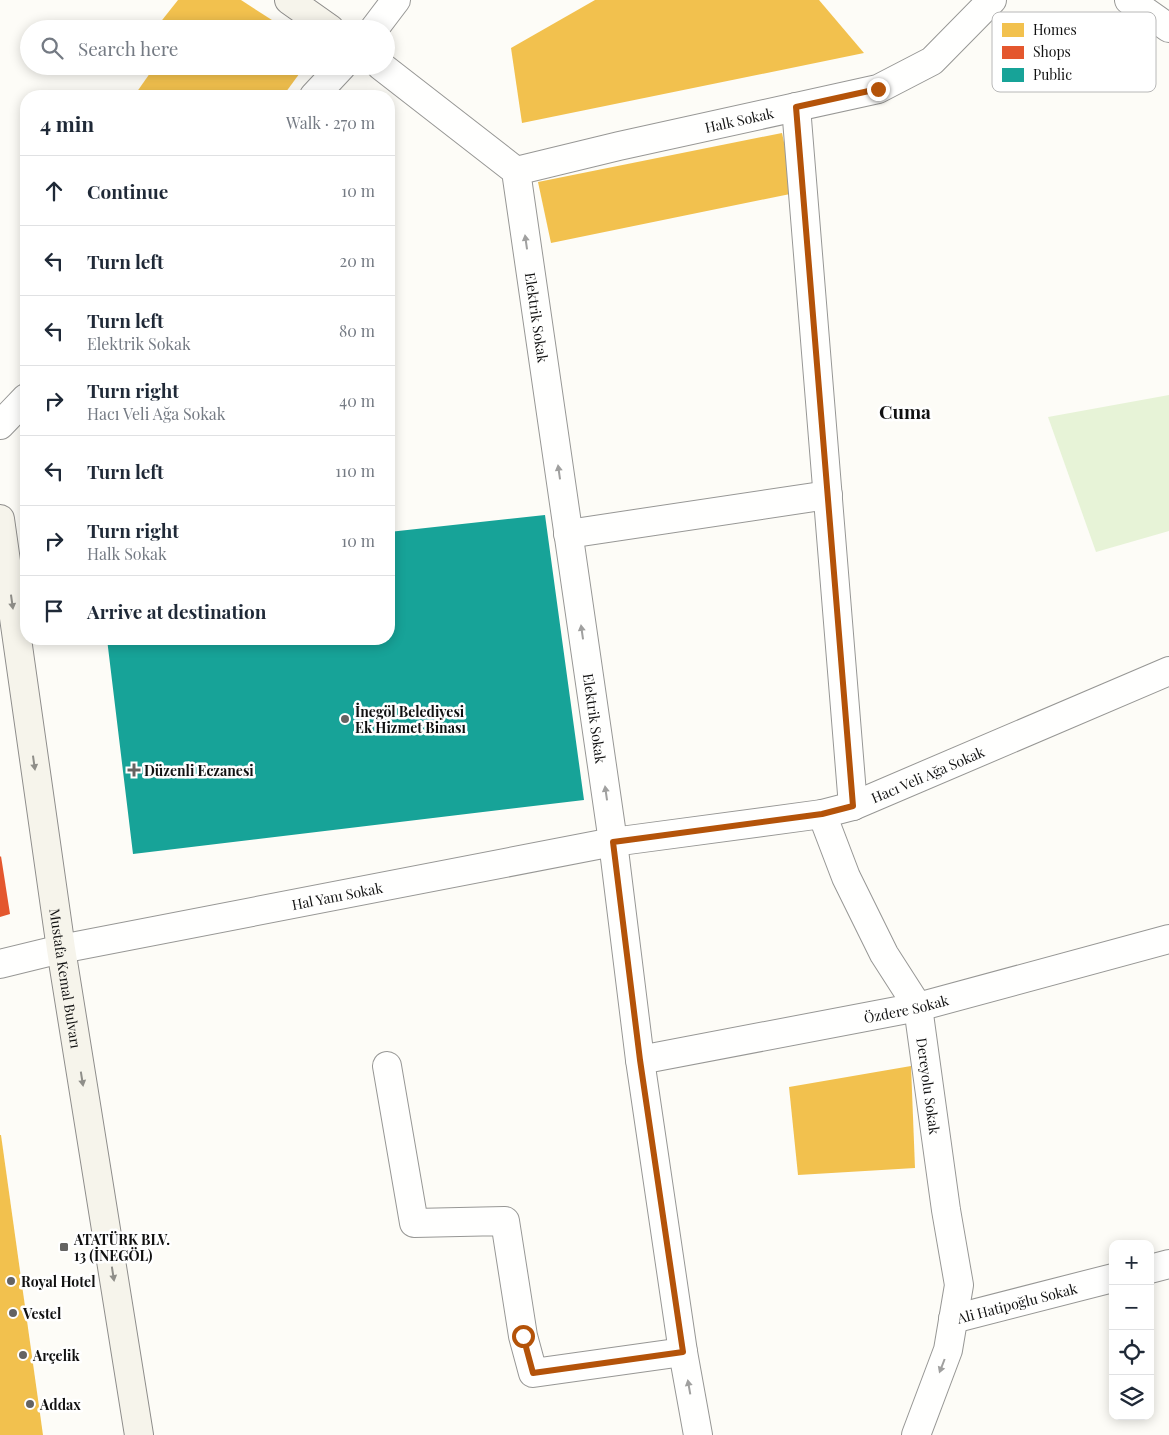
<!DOCTYPE html>
<meta charset="utf-8">
<style>
body{margin:0;font-family:"Playfair Display",serif;background:#f6f6f7;color:#1f2937}
.controls{position:absolute;right:15px;bottom:15px;display:grid;overflow:hidden;border-radius:10px;box-shadow:0 2px 12px #0003}
.controls button{width:45px;height:45px;display:grid;place-items:center;padding:0;border:0;border-bottom:1px solid #e0e1e3;background:#fff;color:#1f2937;font:25px sans-serif}
.stop{position:absolute;width:15px;height:15px;margin:-11px;border:4px solid #b45309;border-radius:50%;background:#fff}
.stop.end{background:#b45309;border-color:#fff;box-shadow:0 1px 5px #0008}
.list{margin:0;padding:0;list-style:none}
h2{display:flex;justify-content:space-between;align-items:center;height:65px;margin:0;padding:0 20px;font-size:21px}
h2 small{font-size:16px;font-weight:400;color:#747a83}
.list li{display:grid;grid-template-columns:32px 1fr auto;gap:15px;align-items:center;box-sizing:border-box;height:70px;padding:0 20px;border-top:1px solid #e0e1e3}
.list b{display:block;font-size:19px;white-space:nowrap}
.list p{margin:0;font-size:16px;white-space:nowrap;color:#747a83}
.list em{font-size:16px;font-style:normal;color:#747a83}
.icon{flex:none;width:28px;height:28px;fill:none;stroke:currentColor;stroke-width:2;stroke-linecap:round;stroke-linejoin:round}
.map{position:relative;flex:none;width:1169px;height:1435px;overflow:hidden}
.search{position:absolute;background:#fff;box-shadow:0 2px 12px #0003;left:20px;top:20px;width:375px;height:55px;display:flex;align-items:center;gap:12px;box-sizing:border-box;padding:0 18px;border-radius:28px;color:#747a83;font-size:19px}
.panel{position:absolute;background:#fff;box-shadow:0 2px 12px #0003;left:20px;top:90px;width:375px;height:555px;border-radius:20px}
.map>svg:first-child{display:block}
</style>
<div class="map">
<svg width="1169" height="1435" viewBox="0 0 1169 1435">
<rect width="100%" height="100%" fill="#fdfcf7"/>
<polygon fill="#e7f3d7" points="1169,395 1169,531 1096,552 1048,417"/>
<g fill="#f2c14e">
<polygon points="178,0 241,0 286,29 155,29"/>
<polygon points="595,0 819,0 864,53 522,123 511,48"/>
<polygon points="155,66 305,66 283,96 134,96"/>
<polygon points="782,133 795,193 551,243 538,182"/>
<polygon points="911,1066 915,1168 798,1175 789,1087"/>
<polygon points="0,1135 1,1135 43,1435 0,1435"/>
</g>
<polygon fill="#e4572e" points="1,856 10,914 0,917 0,857"/>
<polygon fill="#17a398" points="545,515 584,800 133,854 107,639 389,639 389,532"/>
<g fill="none" stroke-linecap="round" stroke-linejoin="round">
<defs>
<g id="street">
<polyline points="1129,0 1169,28"/>
<polyline points="374,29 396,0"/>
<path id="s1" d="M381,66L516,171L613,842L640,1060L683,1352L698,1435"/>
<polyline points="314,96 342,66"/>
<polyline points="796,107 853,806"/>
<path id="s2" d="M516,171L619,146L878,89L932,61L992,0"/>
<polyline points="0,425 26,398"/>
<polyline points="568,534 828,495"/>
<path id="s3" d="M822,814L846,877L884,954L918,1007L946,1210L959,1285L948,1350L916,1435"/>
<path id="s4" d="M0,964L61,949L613,842L822,814L853,806L1169,671"/>
<path id="s5" d="M640,1060L918,1007L1169,939"/>
<polyline points="387,1066 414,1223 505,1221 523,1336 533,1373 683,1352"/>
<polyline points="1150,1269 1169,1264"/>
<path id="s6" d="M953,1319L1113,1278"/>
</g>
<g id="secondary">
<polyline points="289,0 330,29"/>
<path id="s7" d="M0,519L61,949L139,1435"/>
</g>
</defs>
<use href="#street" stroke="#979795" stroke-width="30"/>
<use href="#secondary" stroke="#8e8d8b" stroke-width="30"/>
<use href="#street" stroke="#fffffe" stroke-width="28"/>
<use href="#secondary" stroke="#f6f4eb" stroke-width="28"/>
</g>
<defs><path id="oneway-solid" d="M-6-.8H1V-3.2L6.5 0L1 3.2V.8H-6Z" transform="scale(1.25)"/></defs>
<g fill="#a0a09f">
<use href="#oneway-solid" transform="translate(526 242) rotate(-98)"/>
<use href="#oneway-solid" transform="translate(559 472) rotate(-98)"/>
<use href="#oneway-solid" transform="translate(582 632) rotate(-98)"/>
<use href="#oneway-solid" transform="translate(606 793) rotate(-98)"/>
<use href="#oneway-solid" transform="translate(942 1366) rotate(111)"/>
<use href="#oneway-solid" transform="translate(689 1387) rotate(-100)"/>
</g>
<g fill="#8f8e89">
<use href="#oneway-solid" transform="translate(12 602) rotate(82)"/>
<use href="#oneway-solid" transform="translate(34 763) rotate(82)"/>
<use href="#oneway-solid" transform="translate(82 1079) rotate(81)"/>
<use href="#oneway-solid" transform="translate(113 1274) rotate(81)"/>
</g>
<g fill="none" stroke-linecap="round" stroke-linejoin="round">
<polyline stroke="#b45309" stroke-width="6" points="523,1336 533,1373 683,1352 640,1060 613,842 822,814 853,806 796,107 878,89"/>
</g>
<g fill="#646362" stroke="#fff" stroke-width="2">
<circle cx="345" cy="719" r="5"/>
<path d="M131.5 762.5h5v5h5v5h-5v5h-5v-5h-5v-5h5z"/>
<rect x="59" y="1242" width="10" height="10" rx="2.5"/>
<circle cx="11" cy="1281" r="5"/>
<circle cx="13" cy="1313" r="5"/>
<circle cx="23" cy="1355" r="5"/>
<circle cx="30" cy="1404" r="5"/>
</g>
<g text-anchor="middle" dominant-baseline="central" stroke-width="5" stroke-linejoin="round" paint-order="stroke">
<g font-size="14" fill="#111" stroke="#fff">
<text stroke="none"><textPath href="#s2" startOffset="229">Halk Sokak</textPath></text>
<text stroke="none"><textPath href="#s1" startOffset="319">Elektrik Sokak</textPath></text>
<text stroke="none"><textPath href="#s1" startOffset="724">Elektrik Sokak</textPath></text>
<text stroke="none"><textPath href="#s4" startOffset="949">Hacı Veli Ağa Sokak</textPath></text>
<text stroke="none"><textPath href="#s4" startOffset="344">Hal Yanı Sokak</textPath></text>
<text stroke="none"><textPath href="#s7" startOffset="464">Mustafa Kemal Bulvarı</textPath></text>
<text stroke="none"><textPath href="#s5" startOffset="271">Özdere Sokak</textPath></text>
<text stroke="none"><textPath href="#s3" startOffset="296">Dereyolu Sokak</textPath></text>
<text stroke="none"><textPath href="#s6" startOffset="66">Ali Hatipoğlu Sokak</textPath></text>
</g>
<g font-size="14" font-weight="bold" fill="#111" stroke="#fff" text-anchor="start">
<text x="355" y="711">İnegöl Belediyesi<tspan x="355" dy="16">Ek Hizmet Binası</tspan></text>
<text x="144" y="770">Düzenli Eczanesi</text>
<text x="74" y="1239">ATATÜRK BLV.<tspan x="74" dy="16">13 (İNEGÖL)</tspan></text>
<text x="21" y="1281">Royal Hotel</text>
<text x="23" y="1313">Vestel</text>
<text x="33" y="1355">Arçelik</text>
<text x="40" y="1404">Addax</text>
</g>
<g font-size="19" font-weight="bold" fill="#111" stroke="#fff">
<text x="905" y="411">Cuma</text>
</g>
</g>
<rect x="992" y="12" width="164" height="80" rx="8" fill="#fff" stroke="#b8b8b8" stroke-width="1"/>
<rect x="1002" y="23" width="22" height="14" fill="#f2c14e"/>
<rect x="1002" y="46" width="22" height="13" fill="#e4572e"/>
<rect x="1002" y="68" width="22" height="14" fill="#17a398"/>
<g font-size="14" fill="#111">
<text x="1033" y="35">Homes</text>
<text x="1033" y="57">Shops</text>
<text x="1033" y="80">Public</text>
</g>
</svg>
<div class="controls">
<button>+</button>
<button>−</button>
<button><svg class="icon" aria-label="locate" viewBox="0 0 24 24"><circle cx="12" cy="12" r="6"/><path d="M12 2v4M12 18v4M2 12h4M18 12h4"/></svg></button>
<button><svg class="icon" aria-label="layers" viewBox="0 0 24 24"><path d="M12 4l9 5-9 5-9-5zM3 14l9 5 9-5"/></svg></button>
</div>
<div class="stop" style="left:523px;top:1336px"></div>
<div class="stop end" style="left:878px;top:89px"></div>
<div class="search"><svg class="icon" aria-label="search" viewBox="0 0 24 24"><circle cx="10" cy="10" r="6"/><path d="M15 15l6 6"/></svg>Search here</div>
<section class="panel">
<h2>4 min<small>Walk · 270 m</small></h2>
<ul class="list">
<li><svg class="icon" aria-label="ahead" viewBox="0 0 24 24"><path d="M12 20V5M6 11l6-6 6 6"/></svg><div><b>Continue</b></div><em>10 m</em></li>
<li><svg class="icon" aria-label="left" viewBox="0 0 24 24"><path d="M17 20v-9H6M10 6l-5 5 5 5"/></svg><div><b>Turn left</b></div><em>20 m</em></li>
<li><svg class="icon" aria-label="left" viewBox="0 0 24 24"><path d="M17 20v-9H6M10 6l-5 5 5 5"/></svg><div><b>Turn left</b><p>Elektrik Sokak</p></div><em>80 m</em></li>
<li><svg class="icon" aria-label="right" viewBox="0 0 24 24"><path d="M7 20v-9h11M14 6l5 5-5 5"/></svg><div><b>Turn right</b><p>Hacı Veli Ağa Sokak</p></div><em>40 m</em></li>
<li><svg class="icon" aria-label="left" viewBox="0 0 24 24"><path d="M17 20v-9H6M10 6l-5 5 5 5"/></svg><div><b>Turn left</b></div><em>110 m</em></li>
<li><svg class="icon" aria-label="right" viewBox="0 0 24 24"><path d="M7 20v-9h11M14 6l5 5-5 5"/></svg><div><b>Turn right</b><p>Halk Sokak</p></div><em>10 m</em></li>
<li><svg class="icon" aria-label="arrive" viewBox="0 0 24 24"><path d="M6 21V4h12l-3 4 3 4H6"/></svg><div><b>Arrive at destination</b></div></li>
</ul>
</section>
</div>
